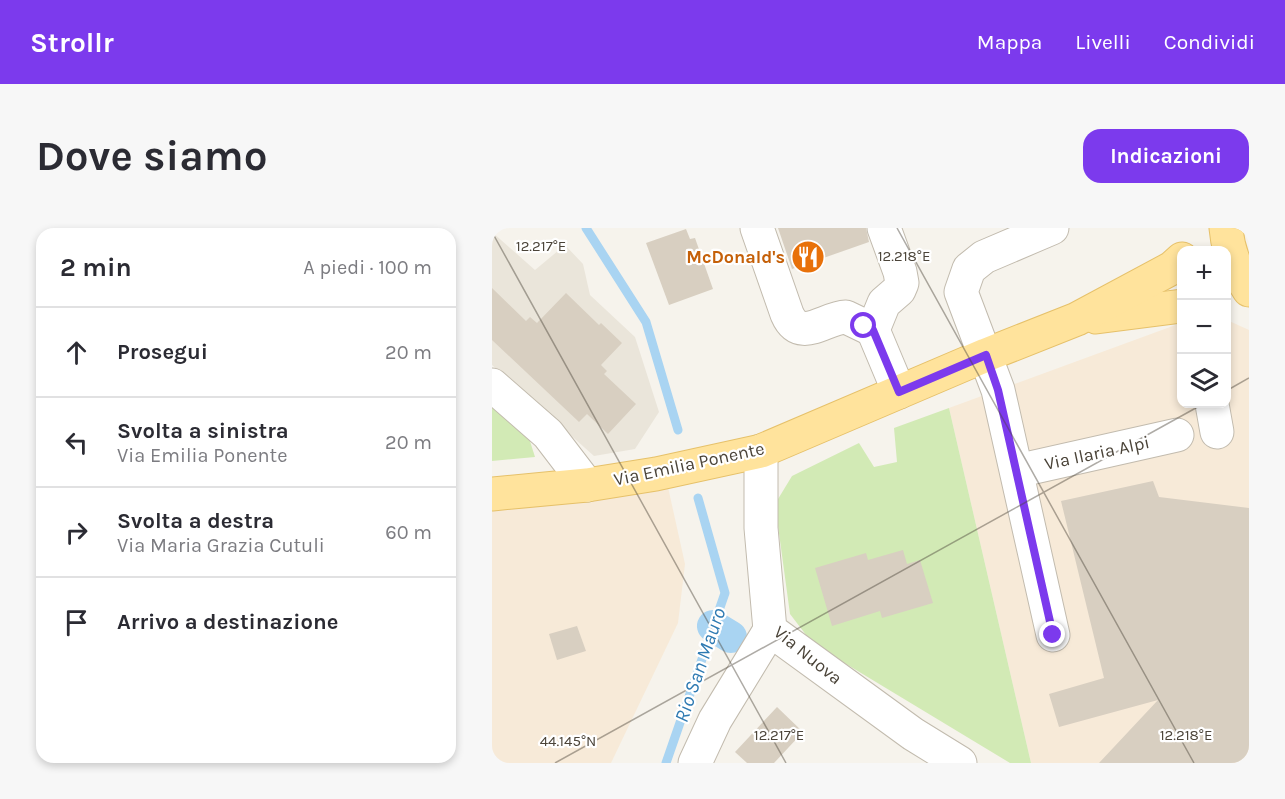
<!DOCTYPE html>
<html lang="it">
<meta charset="utf-8">
<style>
body{margin:0;font-family:Karla,sans-serif;background:#f7f7f7;color:#2b2b33}
.controls{position:absolute;right:18px;top:18px;display:grid;overflow:hidden;border-radius:12px;box-shadow:0 3px 9px #0003}
.controls button{width:54px;height:54px;display:grid;place-items:center;padding:0;border:0;border-bottom:2px solid #e1e1e2;background:#fff;color:#2b2b33;font:30px sans-serif}
.stop{position:absolute;width:18px;height:18px;margin:-14px;border:4px solid #7c3aed;border-radius:50%;background:#fff}
.stop.end{background:#7c3aed;border-color:#fff;box-shadow:0 2px 6px #0008}
.list{margin:0;padding:0;list-style:none}
h2{display:flex;justify-content:space-between;align-items:center;height:78px;margin:0;padding:0 24px;font-size:26px}
h2 small{font-size:20px;font-weight:400;color:#7c7c81}
.list li{display:grid;grid-template-columns:39px 1fr auto;gap:18px;align-items:center;box-sizing:border-box;height:90px;padding:0 24px;border-top:2px solid #e1e1e2}
.list b{display:block;font-size:22px;white-space:nowrap}
.list p{margin:0;font-size:20px;white-space:nowrap;color:#7c7c81}
.list em{font-size:20px;font-style:normal;color:#7c7c81}
.icon{flex:none;width:33px;height:33px;fill:none;stroke:currentColor;stroke-width:2;stroke-linecap:round;stroke-linejoin:round}
.map{position:relative;flex:none;width:757px;height:535px;overflow:hidden;border-radius:18px}
header{display:flex;align-items:center;gap:36px;box-sizing:border-box;height:84px;padding:0 30px;background:#7c3aed;color:#fff}
header strong{font-size:28px}
nav{display:flex;gap:33px;margin-inline-start:auto;font-size:21px}
.intro{display:flex;align-items:center;justify-content:space-between;box-sizing:border-box;height:144px;padding:0 36px}
h1{margin:0;font-size:42px}
.button{padding:15px 27px;border-radius:18px;background:#7c3aed;color:#fff;font-size:21px;font-weight:700}
main{display:flex;gap:36px;padding:0 36px}
aside{flex:1;background:#fff;border-radius:18px;box-shadow:0 3px 9px #0003}
.map>svg:first-child{display:block}
</style>
<header>
<strong>Strollr</strong>
<nav><a>Mappa</a><a>Livelli</a><a>Condividi</a></nav>
</header>
<div class="intro"><h1>Dove siamo</h1><a class="button">Indicazioni</a></div>
<main>
<aside>
<h2>2 min<small>A piedi · 100 m</small></h2>
<ul class="list">
<li><svg class="icon" aria-label="ahead" viewBox="0 0 24 24"><path d="M12 20V5M6 11l6-6 6 6"/></svg><div><b>Prosegui</b></div><em>20 m</em></li>
<li><svg class="icon" aria-label="left" viewBox="0 0 24 24"><path d="M17 20v-9H6M10 6l-5 5 5 5"/></svg><div><b>Svolta a sinistra</b><p>Via Emilia Ponente</p></div><em>20 m</em></li>
<li><svg class="icon" aria-label="right" viewBox="0 0 24 24"><path d="M7 20v-9h11M14 6l5 5-5 5"/></svg><div><b>Svolta a destra</b><p>Via Maria Grazia Cutuli</p></div><em>60 m</em></li>
<li><svg class="icon" aria-label="arrive" viewBox="0 0 24 24"><path d="M6 21V4h12l-3 4 3 4H6"/></svg><div><b>Arrivo a destinazione</b></div></li>
</ul>
</aside>
<div class="map">
<svg width="757" height="535" viewBox="0 0 757 535">
<rect width="100%" height="100%" fill="#f6f3ec"/>
<polygon fill="#eae5da" points="0,4 43,42 73,17 91,36 98,67 143,109 167,184 143,221 102,228 0,137"/>
<g fill="#f7ead8">
<polygon points="735,92 757,102 757,535 539,535 457,180 689,95 690,176 734,176"/>
<polygon points="176,259 193,336 186,395 119,535 0,535 0,277"/>
</g>
<g fill="#d2eab5">
<polygon points="0,175 36,207 43,229 0,233"/>
<polygon points="457,180 539,535 518,535 321,416 298,386 283,276 300,248 367,215 382,239 405,234 402,200"/>
</g>
<g fill="none" stroke-linecap="round" stroke-linejoin="round">
<g stroke="#a9d4f2" stroke-width="9">
<polyline points="94,0 154,94 186,202"/>
<polyline points="174,535 233,365 206,270"/>
</g>
<polyline stroke="#a9d4f2" stroke-width="32" points="221,398 239,409"/>
</g>
<g fill="#d8cfc1">
<polygon points="286,0 374,0 377,14 300,41"/>
<polygon points="194,1 198,11 203,10 221,61 177,77 154,15"/>
<polygon points="0,60 34,93 38,89 45,95 74,65 107,97 109,95 130,115 109,137 115,143 112,146 144,176 116,206 95,186 87,194 0,112"/>
<polygon points="661,253 667,269 757,280 757,535 607,535 666,472 567,499 557,466 612,450 569,273"/>
<polygon points="411,322 415,336 428,332 441,375 390,390 388,383 340,398 323,340 374,325 376,332"/>
<polygon points="85,398 94,423 65,432 57,406"/>
<polygon points="285,479 311,504 282,535 255,535 243,524"/>
</g>
<g fill="none" stroke-linecap="round" stroke-linejoin="round">
<defs>
<g id="minor">
<path d="M265,0L295,86C308,116 332,90 354,89L381,102L392,75L407,62L410,55L408,44L392,0"/>
<polyline points="560,0 492,29 477,41 469,64 506,162 561,407"/>
<polyline points="381,102 407,164"/>
<polyline points="0,157 56,206 95,257"/>
<polyline points="720,176 725,204"/>
<polyline points="269,223 269,300 278,402 421,506 468,535"/>
<polyline points="525,243 685,207"/>
<polyline points="203,535 223,492 278,402"/>
</g>
<g id="major">
<path d="M734,0C736,24 744,42 757,62"/>
<polyline points="604,89 690,78"/>
<polyline points="0,266 95,257 164,246 269,223 494,127 585,91 680,40 690,31"/>
</g>
</defs>
<use href="#minor" stroke="#c2bbae" stroke-width="35"/>
<use href="#major" stroke="#e6c16a" stroke-width="35"/>
<use href="#minor" stroke="#fff" stroke-width="33"/>
<use href="#major" stroke="#ffe39c" stroke-width="33"/>
</g>
<g fill="none" stroke-linecap="round" stroke-linejoin="round">
<polyline stroke="#7c3aed" stroke-width="8" points="372,98 381,102 407,164 494,127 506,162 561,407"/>
</g>
<path fill="none" stroke="#4b4439" stroke-width="1.5" stroke-opacity="0.45" d="M405,0L702,535M0,4L294,535M0,4L7,0M734,163L757,150M63,535L711,176"/>
<defs>
<symbol id="restaurant-disc" viewBox="-11 -11 22 22"><circle r="9.5" fill="#e8710a" stroke="#fff"/><path d="M-5-6h1v4h1v-4h1v4h1v-4h1v5L-1.5 .5V6h-2V.5L-5-1ZM5-6V6H3V1.5H1.5Q1.5-4 5-6Z" fill="#fff"/></symbol>
</defs>
<g fill-rule="evenodd">
<use href="#restaurant-disc" x="297" y="10" width="38" height="38"/>
</g>
<g text-anchor="middle" dominant-baseline="central" stroke-width="4.5" stroke-linejoin="round" paint-order="stroke">
<g font-size="18" font-weight="bold" fill="#c56008" stroke="#fff" text-anchor="end">
<text x="293" y="29">McDonald's</text>
</g>
<g font-size="18" fill="#4b4439" stroke="#fff">
<text transform="translate(605 225) rotate(-12)">Via Ilaria Alpi</text>
<text transform="translate(197 236) rotate(-12)">Via Emilia Ponente</text>
<text transform="translate(316 427) rotate(39)">Via Nuova</text>
</g>
<g font-size="20" font-style="italic" fill="#2e7ab2" stroke="#fff">
<text transform="translate(208 437) rotate(-71)">Rio San Mauro</text>
</g>
</g>
<g font-size="15" text-anchor="middle" fill="#4b4439" stroke="#fff" stroke-width="4.5" stroke-linejoin="round" paint-order="stroke">
<text x="49" y="23">12.217°E</text>
<text x="412" y="33">12.218°E</text>
<text x="287" y="512">12.217°E</text>
<text x="694" y="512">12.218°E</text>
<text x="76" y="518">44.145°N</text>
</g>
</svg>
<div class="controls">
<button>+</button>
<button>−</button>
<button><svg class="icon" aria-label="layers" viewBox="0 0 24 24"><path d="M12 4l9 5-9 5-9-5zM3 14l9 5 9-5"/></svg></button>
</div>
<div class="stop" style="left:372px;top:98px"></div>
<div class="stop end" style="left:561px;top:407px"></div>
</div>
</main>
